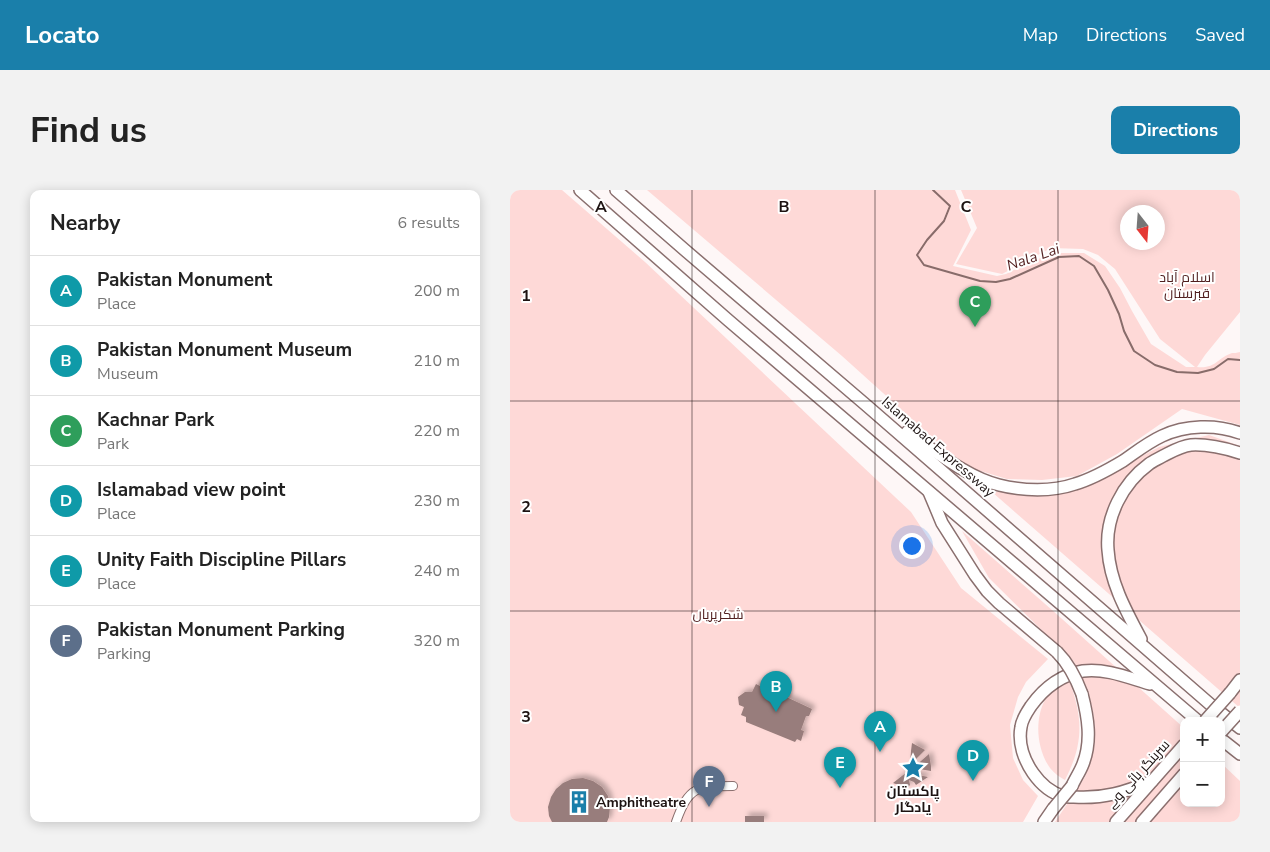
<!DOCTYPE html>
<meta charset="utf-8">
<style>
body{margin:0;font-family:"Nunito Sans",Cairo,sans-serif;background:#f2f2f2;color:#222}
.controls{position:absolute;right:15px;bottom:15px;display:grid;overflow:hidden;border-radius:10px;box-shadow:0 2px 12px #0003}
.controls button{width:45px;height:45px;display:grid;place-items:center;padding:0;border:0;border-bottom:1px solid #e0e0e0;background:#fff;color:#222;font:25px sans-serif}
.compass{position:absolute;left:610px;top:15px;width:45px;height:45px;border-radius:50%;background:#fff;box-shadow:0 2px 12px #0003;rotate:163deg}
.you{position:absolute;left:401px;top:355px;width:18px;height:18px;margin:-12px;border:4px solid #fff;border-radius:50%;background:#1a73e8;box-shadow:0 0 0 8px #1a73e833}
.badge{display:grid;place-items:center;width:32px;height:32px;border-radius:50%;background:#1a7faa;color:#fff;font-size:16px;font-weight:700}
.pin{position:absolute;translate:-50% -41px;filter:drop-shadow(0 1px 2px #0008)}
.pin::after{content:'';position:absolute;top:26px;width:18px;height:15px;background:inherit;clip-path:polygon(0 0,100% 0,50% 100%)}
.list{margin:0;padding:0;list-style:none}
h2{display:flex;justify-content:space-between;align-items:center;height:65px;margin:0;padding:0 20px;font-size:21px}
h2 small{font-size:16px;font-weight:400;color:#767676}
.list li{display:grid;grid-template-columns:32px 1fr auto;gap:15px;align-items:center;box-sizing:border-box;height:70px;padding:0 20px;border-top:1px solid #e0e0e0}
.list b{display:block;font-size:19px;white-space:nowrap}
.list p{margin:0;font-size:16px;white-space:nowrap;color:#767676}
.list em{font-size:16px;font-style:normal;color:#767676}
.map{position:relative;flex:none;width:730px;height:632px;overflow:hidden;border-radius:10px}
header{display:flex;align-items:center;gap:30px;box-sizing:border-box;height:70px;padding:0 25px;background:#1a7faa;color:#fff}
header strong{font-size:24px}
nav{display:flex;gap:28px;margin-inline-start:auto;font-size:18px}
.intro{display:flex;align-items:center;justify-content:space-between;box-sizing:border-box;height:120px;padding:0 30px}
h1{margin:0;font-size:35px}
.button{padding:12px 22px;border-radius:10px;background:#1a7faa;color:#fff;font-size:18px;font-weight:700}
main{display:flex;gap:30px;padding:0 30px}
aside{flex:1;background:#fff;border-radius:10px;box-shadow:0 2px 12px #0003}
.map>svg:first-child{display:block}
</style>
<header>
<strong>Locato</strong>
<nav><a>Map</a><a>Directions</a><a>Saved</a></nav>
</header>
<div class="intro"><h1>Find us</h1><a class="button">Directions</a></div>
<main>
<aside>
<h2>Nearby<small>6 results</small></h2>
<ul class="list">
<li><span class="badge" style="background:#0f9aa8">A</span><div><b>Pakistan Monument</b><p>Place</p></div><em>200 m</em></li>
<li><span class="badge" style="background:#0f9aa8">B</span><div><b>Pakistan Monument Museum</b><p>Museum</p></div><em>210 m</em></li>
<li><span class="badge" style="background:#2e9e5b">C</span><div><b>Kachnar Park</b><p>Park</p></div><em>220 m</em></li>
<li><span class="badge" style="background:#0f9aa8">D</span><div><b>Islamabad view point</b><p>Place</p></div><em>230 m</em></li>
<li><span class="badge" style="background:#0f9aa8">E</span><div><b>Unity Faith Discipline Pillars</b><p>Place</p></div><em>240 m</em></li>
<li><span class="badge" style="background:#5c6f8a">F</span><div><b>Pakistan Monument Parking</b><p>Parking</p></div><em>320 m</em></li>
</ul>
</aside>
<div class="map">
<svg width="730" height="632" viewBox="0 0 730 632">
<defs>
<filter id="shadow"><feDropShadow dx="3.5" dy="-3.5" stdDeviation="2.5" flood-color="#0004"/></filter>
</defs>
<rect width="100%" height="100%" fill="#fef7f7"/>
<g fill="#fed9d7" fill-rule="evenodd">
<polygon points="0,0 52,0 135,72 401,322 451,398 538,469 516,492 508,507 500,535 503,568 513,590 528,606 513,632 0,632"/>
<path d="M137,0H445L461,40L443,76L487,86L496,84L516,74L543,63H574L595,76L610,98L622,121L641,154L676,177H685L650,149L605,79L588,65L573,59L541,58L492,84L446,74L467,38L451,0H730V122L695,165L687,177C706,179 707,168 722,163C724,163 727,163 730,162V235L672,219L607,264L567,286L532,290L497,289L454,276L332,166ZM618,22H648V52H618Z"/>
<polygon points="699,245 730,256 730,518 482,302 567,300 649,257"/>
<polygon points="452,341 542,420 674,538 674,613 711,613 711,573 730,591 730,632 545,632 575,587 584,558 585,540 583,522 578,500 564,472 479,388"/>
<path d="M559,490C573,528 574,553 555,590C549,587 544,583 540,578C527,560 524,530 535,510C541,500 549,495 559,490Z"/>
</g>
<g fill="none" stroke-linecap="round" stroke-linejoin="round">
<polyline stroke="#886c6a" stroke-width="2" points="423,0 440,16 434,31 417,50 407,65 414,75 470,91 486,92 500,89 549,67 569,66 584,76 598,100 609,124 614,141 624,161 645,175 667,182 688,183 704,179 718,169 730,170"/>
</g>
<g fill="#987d7b" filter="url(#shadow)">
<polygon points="260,491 273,497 270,504 302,519 299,526 296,526 291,540 294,541 291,551 287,549 285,552 236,532 236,527 231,525 234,517 229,515 228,507 235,502 242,502 246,494 256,499"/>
<polygon points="402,553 415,560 400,575 401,561"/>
<polygon points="419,564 421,576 421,581 403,578"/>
<polygon points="397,582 399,583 418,587 406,595 404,592 399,590 400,595 397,598 383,593"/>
<polygon points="73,588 83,591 92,597 98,606 100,616 99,627 97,632 42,632 39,626 38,617 41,607 46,599 53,593 62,589"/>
<rect x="235" y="626" width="19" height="6"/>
</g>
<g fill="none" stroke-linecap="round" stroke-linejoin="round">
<defs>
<path id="minor" d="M166,632C179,596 187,596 223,596"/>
<g id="highway">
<polyline points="70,0 218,130 688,531"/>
<polyline points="106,0 176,61 356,215 701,515 730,538"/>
<path d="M397,242C424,260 458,288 489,295C513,301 542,302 565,294C582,289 598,280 613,271C626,262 637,253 652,246C675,235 706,234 730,243"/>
<polyline points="419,302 432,333 465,385 477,401 489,413 547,462"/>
<path d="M631,449C616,421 600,392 598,360C595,327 613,293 639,274C643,271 648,269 653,266C661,262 671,256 681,255C698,254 714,258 730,263"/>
<path d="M640,494C619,488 596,478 573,481C550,485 534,498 521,516C517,522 512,529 511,537C508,553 514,570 523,583C530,593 541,603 553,606C556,607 561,607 564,607C594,609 615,602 642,591"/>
<polyline points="720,503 730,490"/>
<polyline points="711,549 730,564"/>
<path d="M562,596C565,589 570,582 573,574C582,551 578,527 572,504"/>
<polyline points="534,632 543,619"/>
<polyline points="606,632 674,555"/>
<polyline points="632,632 674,584"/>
</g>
</defs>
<use href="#minor" stroke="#8a6f6e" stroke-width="10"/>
<use href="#highway" stroke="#8a6f6e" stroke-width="14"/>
<use href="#minor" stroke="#fff" stroke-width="8"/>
<use href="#highway" stroke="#fff" stroke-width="11"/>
<defs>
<g id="highway-bridge">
<path d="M547,462C559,474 566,488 572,504"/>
<polyline points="695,531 720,503"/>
<polyline points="711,542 730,521"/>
<polyline points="543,619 562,596"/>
</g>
</defs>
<use href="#highway-bridge" stroke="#8a6f6e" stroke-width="14" stroke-linecap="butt"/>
<use href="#highway-bridge" stroke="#fff" stroke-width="11"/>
</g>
<path fill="none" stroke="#1d1312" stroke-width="1" stroke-opacity="0.55" d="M182,0V632M365,0V632M548,0V632M0,211H730M0,421H730"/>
<defs>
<symbol id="sight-bare" viewBox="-9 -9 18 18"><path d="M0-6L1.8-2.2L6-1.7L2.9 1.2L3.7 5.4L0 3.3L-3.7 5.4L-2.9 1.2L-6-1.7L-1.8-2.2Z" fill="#1a7faa" stroke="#fff" stroke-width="2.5" paint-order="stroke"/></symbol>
<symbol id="building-bare" viewBox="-9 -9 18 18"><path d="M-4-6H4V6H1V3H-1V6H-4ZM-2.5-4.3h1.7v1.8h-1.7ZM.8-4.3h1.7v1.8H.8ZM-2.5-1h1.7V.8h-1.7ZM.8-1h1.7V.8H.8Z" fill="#1a7faa" stroke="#fff" stroke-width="2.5" paint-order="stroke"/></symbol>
</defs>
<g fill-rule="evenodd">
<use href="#sight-bare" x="387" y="562" width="32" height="32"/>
<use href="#building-bare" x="53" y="596" width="32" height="32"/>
</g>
<g text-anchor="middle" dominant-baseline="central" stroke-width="4" stroke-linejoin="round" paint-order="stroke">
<g font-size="14" fill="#501f1f" stroke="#fff">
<text x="677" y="87">اسلام آباد<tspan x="677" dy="16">قبرستان</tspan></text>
<text x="208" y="424">شکرپریاں</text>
</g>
<g font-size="14" fill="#1d1312" stroke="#fff">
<text transform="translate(428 257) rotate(41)">Islamabad Expressway</text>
<text transform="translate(628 584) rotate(-48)">سرینگر ہائی وے</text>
</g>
<g font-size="14" font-weight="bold" fill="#1d1312" stroke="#fff">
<text x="403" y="601">پاکستان<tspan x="403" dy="16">یادگار</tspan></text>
<text x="86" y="612" text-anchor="start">Amphitheatre</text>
</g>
<g font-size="15" font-style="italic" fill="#562424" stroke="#fff">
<text transform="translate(523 67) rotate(-19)">Nala Lai</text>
</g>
</g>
<g font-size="16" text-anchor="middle" font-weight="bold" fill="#1d1312" stroke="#fff" stroke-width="4" stroke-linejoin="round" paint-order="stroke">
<text x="91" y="22">A</text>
<text x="274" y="22">B</text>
<text x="456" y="22">C</text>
<text x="16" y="111">1</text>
<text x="16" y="322">2</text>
<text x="16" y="532">3</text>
</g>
</svg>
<div class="controls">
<button>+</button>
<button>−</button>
</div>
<svg class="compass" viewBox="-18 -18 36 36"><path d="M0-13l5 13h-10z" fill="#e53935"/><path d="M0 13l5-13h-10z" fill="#767676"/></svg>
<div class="you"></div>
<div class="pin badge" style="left:370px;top:562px;background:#0f9aa8">A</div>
<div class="pin badge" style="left:266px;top:522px;background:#0f9aa8">B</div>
<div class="pin badge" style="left:465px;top:137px;background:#2e9e5b">C</div>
<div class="pin badge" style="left:463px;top:591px;background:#0f9aa8">D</div>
<div class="pin badge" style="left:330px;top:598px;background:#0f9aa8">E</div>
<div class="pin badge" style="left:199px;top:617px;background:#5c6f8a">F</div>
</div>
</main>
